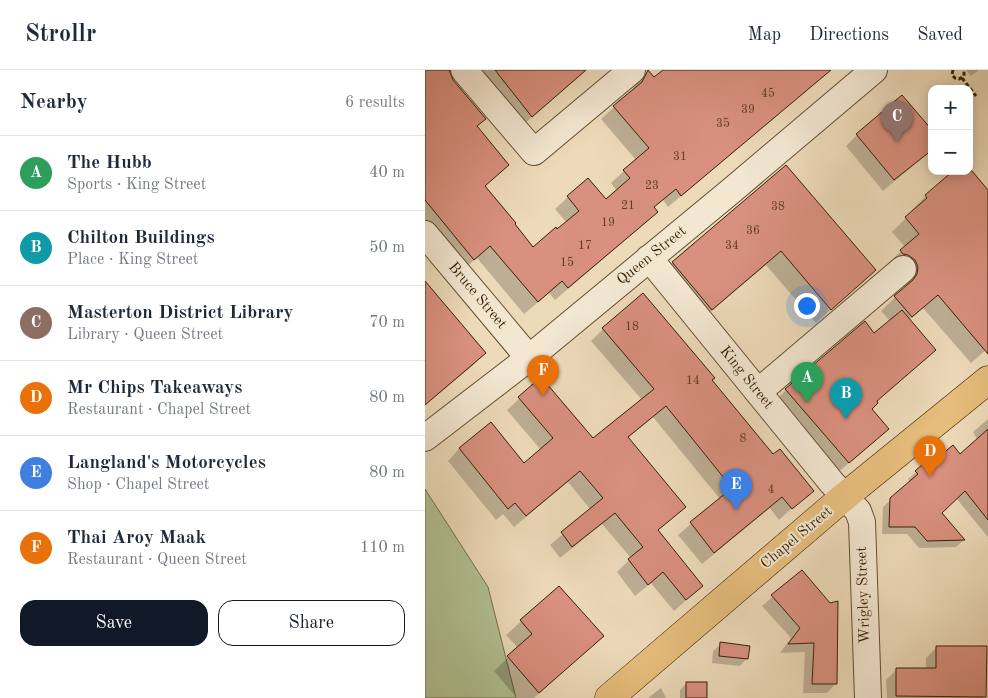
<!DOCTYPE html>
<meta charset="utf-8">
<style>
body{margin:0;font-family:"Old Standard TT",serif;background:#f6f6f7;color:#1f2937}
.controls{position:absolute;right:15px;top:15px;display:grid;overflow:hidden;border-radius:10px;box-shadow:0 2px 12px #0003}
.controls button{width:45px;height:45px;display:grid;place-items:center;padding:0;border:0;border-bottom:1px solid #e0e1e3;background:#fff;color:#1f2937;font:25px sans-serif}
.you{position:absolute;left:381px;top:235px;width:18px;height:18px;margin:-12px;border:4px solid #fff;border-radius:50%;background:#1a73e8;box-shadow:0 0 0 8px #1a73e833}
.badge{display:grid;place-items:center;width:32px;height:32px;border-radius:50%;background:#111827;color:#fff;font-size:16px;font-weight:700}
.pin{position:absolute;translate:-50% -41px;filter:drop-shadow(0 1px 2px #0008)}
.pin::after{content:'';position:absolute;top:26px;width:18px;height:15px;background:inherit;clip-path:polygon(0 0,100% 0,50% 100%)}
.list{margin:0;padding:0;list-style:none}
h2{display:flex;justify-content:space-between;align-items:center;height:65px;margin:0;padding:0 20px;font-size:21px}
h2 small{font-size:16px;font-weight:400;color:#747a83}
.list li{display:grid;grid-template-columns:32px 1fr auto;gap:15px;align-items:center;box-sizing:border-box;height:75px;padding:0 20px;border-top:1px solid #e0e1e3}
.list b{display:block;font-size:19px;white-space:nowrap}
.list p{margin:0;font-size:16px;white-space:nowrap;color:#747a83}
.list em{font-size:16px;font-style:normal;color:#747a83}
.actions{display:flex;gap:10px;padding:15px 20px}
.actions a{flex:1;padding:11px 0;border:1px solid #111827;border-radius:15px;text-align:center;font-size:18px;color:#111827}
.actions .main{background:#111827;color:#fff}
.map{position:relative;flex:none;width:563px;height:628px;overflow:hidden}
header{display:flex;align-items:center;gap:30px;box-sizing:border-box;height:70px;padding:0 25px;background:#fff;border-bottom:1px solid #e0e1e3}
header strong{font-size:24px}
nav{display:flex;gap:28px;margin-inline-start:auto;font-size:18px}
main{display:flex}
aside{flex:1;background:#fff}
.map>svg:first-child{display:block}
</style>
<header>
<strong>Strollr</strong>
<nav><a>Map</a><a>Directions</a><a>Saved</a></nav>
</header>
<main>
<aside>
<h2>Nearby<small>6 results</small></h2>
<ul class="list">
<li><span class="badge" style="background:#2e9e5b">A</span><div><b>The Hubb</b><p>Sports · King Street</p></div><em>40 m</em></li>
<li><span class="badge" style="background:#0f9aa8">B</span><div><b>Chilton Buildings</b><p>Place · King Street</p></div><em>50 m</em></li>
<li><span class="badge" style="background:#8d6e63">C</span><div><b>Masterton District Library</b><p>Library · Queen Street</p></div><em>70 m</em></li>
<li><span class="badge" style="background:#e8710a">D</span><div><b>Mr Chips Takeaways</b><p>Restaurant · Chapel Street</p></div><em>80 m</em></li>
<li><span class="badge" style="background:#3f7fe0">E</span><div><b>Langland's Motorcycles</b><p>Shop · Chapel Street</p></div><em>80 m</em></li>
<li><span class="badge" style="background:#e8710a">F</span><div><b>Thai Aroy Maak</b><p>Restaurant · Queen Street</p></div><em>110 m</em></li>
</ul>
<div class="actions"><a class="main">Save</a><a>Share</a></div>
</aside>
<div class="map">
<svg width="563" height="628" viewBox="0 0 563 628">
<rect width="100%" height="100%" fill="#eddab9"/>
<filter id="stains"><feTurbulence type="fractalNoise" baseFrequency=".004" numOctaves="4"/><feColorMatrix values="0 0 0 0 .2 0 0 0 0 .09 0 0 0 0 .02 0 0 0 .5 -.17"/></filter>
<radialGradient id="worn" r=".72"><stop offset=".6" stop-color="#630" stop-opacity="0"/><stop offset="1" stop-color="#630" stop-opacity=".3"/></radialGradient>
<polygon fill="#b2c194" stroke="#74704c" points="0,419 63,517 91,628 0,628"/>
<g fill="#0003">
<polygon points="0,0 23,0 27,10 59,49 51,57 82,95 59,117 108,178 142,153 130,139 143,127 181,130 192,121 186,113 211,90 176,49 206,22 211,14 223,2 229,9 240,0 406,0 243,137 238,130 228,138 232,142 219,154 130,230 124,223 99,244 52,188 36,201 0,157"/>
<polygon points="53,0 162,0 92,60"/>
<polygon points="541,0 554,0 546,6"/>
<polygon points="432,65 507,80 458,121 421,76"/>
<polygon points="361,97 449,200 391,253 341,195 272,253 233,207 247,193"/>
<polygon points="544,100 563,122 563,278 546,293 498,238 484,250 451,332 445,339 450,371 411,404 349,332 361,320 449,265 465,251 456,241 479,219 479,211 462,195 480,177 467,162 488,141 487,140 501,126"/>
<polygon points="0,213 60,283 45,298 0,335"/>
<polygon points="178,259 286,310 348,386 387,420 354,450 345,438 277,494 253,465 295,429 228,347 203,368 259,437 232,461 277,516 249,541 226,513 210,526 192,502 206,488 177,454 135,488 125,475 166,440 143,412 89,457 78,444 71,450 23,391 34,379 65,354 99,394 116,380 82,340 116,309 168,370 217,330 166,271"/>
<polygon points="563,349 563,389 548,362"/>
<polygon points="508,392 563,416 563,467 531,428 515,443 539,470 531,477 494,478 482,464 457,464 458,437 485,412 483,409 491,402"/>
<polygon points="377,501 411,613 402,623 378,623 380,582 355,583 366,568 337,536"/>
<polygon points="134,517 177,566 109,628 92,628 69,601 93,578 81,565"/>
<polygon points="296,574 322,588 315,596 287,593 288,581"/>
<polygon points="512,577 560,626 558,628 462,628 461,610 472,599 501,599 501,588"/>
<polygon points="261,614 280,628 255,628 255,620"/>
<polygon points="236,618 241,628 223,628"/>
</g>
<g fill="#d9907f" stroke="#371f03">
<polygon points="0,0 24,0 28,10 61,49 52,56 84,95 60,116 91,153 90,154 108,177 131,157 132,159 154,141 142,126 163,108 181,129 205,108 198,100 224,78 188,36 217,12 223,0 229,7 238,0 406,0 256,126 251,119 229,137 233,142 143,218 137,211 113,232 65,176 49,190 0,130"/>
<polygon points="70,0 161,0 107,47"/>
<polygon points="477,25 507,60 507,80 469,110 431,64"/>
<polygon points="361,95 451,200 406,240 356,181 287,240 247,192"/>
<polygon points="528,101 547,101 563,120 563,284 513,225 487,247 469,226 488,210 492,204 493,197 490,190 483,185 478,184 475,180 494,164 480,147 502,128 500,125"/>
<polygon points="0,211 61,283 0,335"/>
<polygon points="218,223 290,308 287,310 348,384 355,379 389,421 367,439 357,427 289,483 265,452 307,418 241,336 203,367 261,437 233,460 278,516 261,530 238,502 223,515 203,489 218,477 190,443 147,477 136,462 178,428 155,401 101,446 90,433 83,439 34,378 66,352 99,393 128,368 93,327 116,307 168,368 229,319 177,258"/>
<polygon points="477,240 511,280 452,331 453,333 447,339 464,359 424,393 360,319 440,251 449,263"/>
<polygon points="563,359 563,450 540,421 517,443 540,470 502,471 490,457 464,457 465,428 493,404 490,401 506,387 509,391 528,375 535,384"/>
<polygon points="377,500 405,533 413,531 412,614 387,614 389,573 363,574 375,558 346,525"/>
<polygon points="134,516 179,566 114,623 82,586 107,564 95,550"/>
<polygon points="295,572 325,576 323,589 294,586"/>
<polygon points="511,576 562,576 561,627 471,626 471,598 511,598"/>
<rect x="261" y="612" width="21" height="16"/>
</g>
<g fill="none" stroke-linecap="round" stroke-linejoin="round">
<defs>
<g id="minor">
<polyline points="39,0 109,82 207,0"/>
<polyline points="0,164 104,288"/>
<polyline points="224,188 407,413 433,441 437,452 443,628"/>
<polyline points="333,322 478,199"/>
<polyline points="0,368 104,288 306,121 449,0"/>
</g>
<polyline id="highway" points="184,628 419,427 563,310"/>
</defs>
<use href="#minor" stroke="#644e30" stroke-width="28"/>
<use href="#highway" stroke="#371f03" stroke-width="29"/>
<g stroke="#371f03" stroke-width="3" stroke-dasharray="4 2.5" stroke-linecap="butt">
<polyline points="528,0 527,5 530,8 534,9 539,6 539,0"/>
<polyline points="537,8 551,26"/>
</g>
<use href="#minor" stroke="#f3e7d2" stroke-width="26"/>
<use href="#highway" stroke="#e6bd7c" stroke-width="28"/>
</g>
<g text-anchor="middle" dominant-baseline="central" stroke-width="4" stroke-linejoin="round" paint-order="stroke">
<g font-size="12" fill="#603b22">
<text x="343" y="24">45</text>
<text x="323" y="40">39</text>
<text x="298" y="54">35</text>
<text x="255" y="87">31</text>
<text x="227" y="116">23</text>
<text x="203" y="136">21</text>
<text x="353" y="137">38</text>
<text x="183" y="153">19</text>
<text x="328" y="161">36</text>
<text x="160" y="176">17</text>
<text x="307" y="176">34</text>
<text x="142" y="193">15</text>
<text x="207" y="257">18</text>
<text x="268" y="311">14</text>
<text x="318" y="369">8</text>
<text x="346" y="420">4</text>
</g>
<g font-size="15" fill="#371f03" stroke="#f3e7d2">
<text transform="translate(227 186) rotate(-39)">Queen Street</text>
<text transform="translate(52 226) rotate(50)">Bruce Street</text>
<text transform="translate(321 308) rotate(51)">King Street</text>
<text transform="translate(372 468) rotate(-40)">Chapel Street</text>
<text transform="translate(439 525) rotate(-92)">Wrigley Street</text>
</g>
</g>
<rect width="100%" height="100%" filter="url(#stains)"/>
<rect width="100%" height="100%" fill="url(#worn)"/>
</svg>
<div class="controls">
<button>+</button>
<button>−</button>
</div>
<div class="you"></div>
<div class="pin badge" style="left:382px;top:333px;background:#2e9e5b">A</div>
<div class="pin badge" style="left:421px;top:349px;background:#0f9aa8">B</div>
<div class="pin badge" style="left:472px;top:72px;background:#8d6e63">C</div>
<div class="pin badge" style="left:505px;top:407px;background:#e8710a">D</div>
<div class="pin badge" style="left:311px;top:440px;background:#3f7fe0">E</div>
<div class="pin badge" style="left:118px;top:326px;background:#e8710a">F</div>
</div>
</main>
